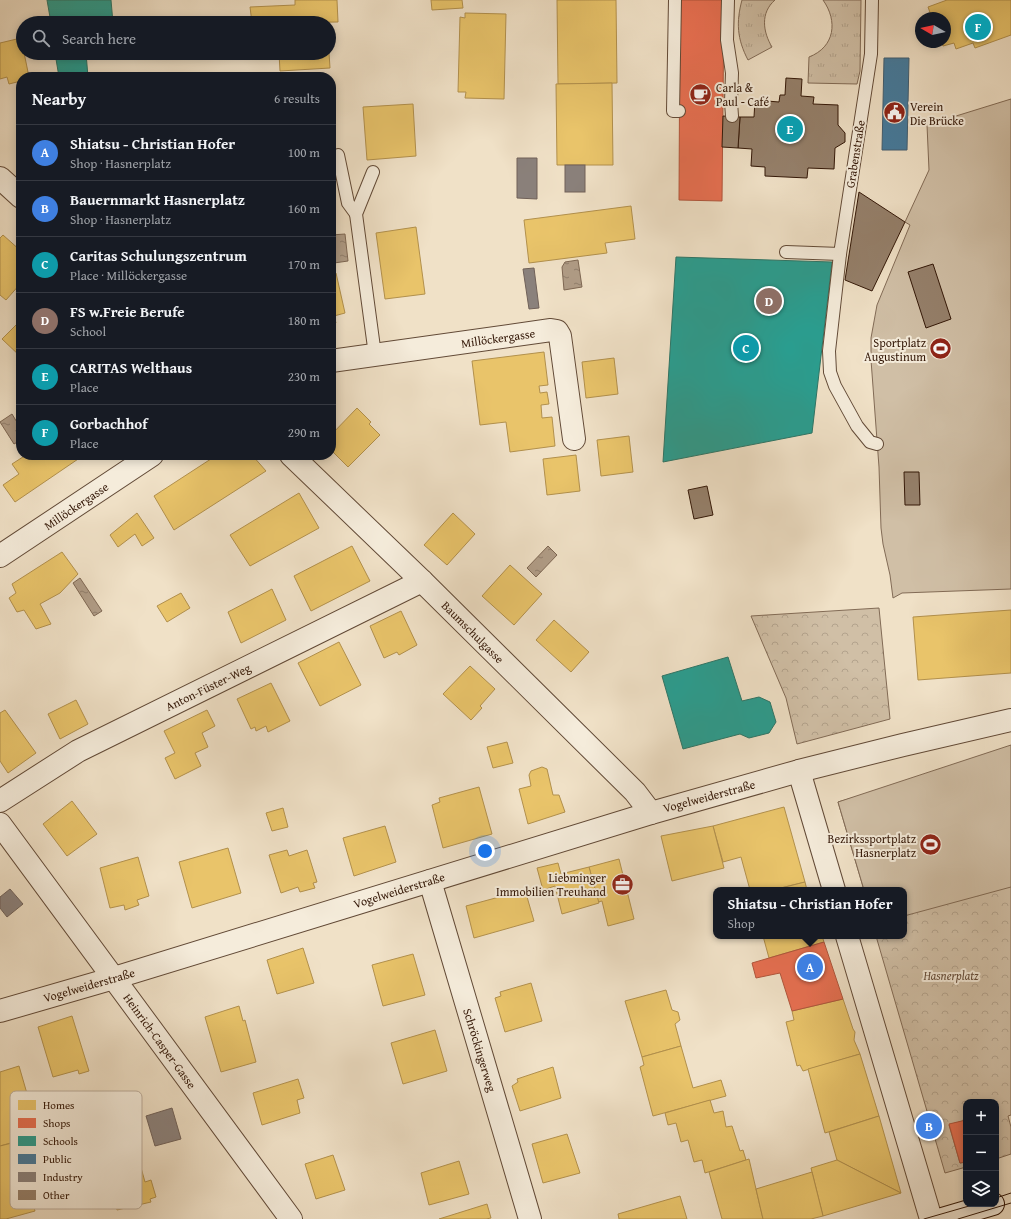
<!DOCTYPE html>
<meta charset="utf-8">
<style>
body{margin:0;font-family:"Gentium Book Plus",serif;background:#242831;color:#f1f3f6}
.controls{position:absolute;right:12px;bottom:12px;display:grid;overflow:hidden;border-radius:8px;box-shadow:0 2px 10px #0003}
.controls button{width:36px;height:36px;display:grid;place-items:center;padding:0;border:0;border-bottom:1px solid #363941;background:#171b24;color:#f1f3f6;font:20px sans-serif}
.compass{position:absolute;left:915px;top:12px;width:36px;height:36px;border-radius:50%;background:#171b24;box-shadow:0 2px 10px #0003;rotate:279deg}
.you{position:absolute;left:485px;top:851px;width:14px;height:14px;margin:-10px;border:3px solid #fff;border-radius:50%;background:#1a73e8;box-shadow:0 0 0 6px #1a73e833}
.badge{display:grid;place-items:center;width:26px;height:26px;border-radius:50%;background:#c59692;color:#fff;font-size:13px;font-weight:700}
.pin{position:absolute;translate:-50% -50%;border:2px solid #fff;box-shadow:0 1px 4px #0006}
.popup{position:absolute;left:713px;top:887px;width:194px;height:52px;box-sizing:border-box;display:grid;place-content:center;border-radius:8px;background:#171b24;filter:drop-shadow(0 1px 3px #0005);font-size:13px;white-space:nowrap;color:#9ea1a6}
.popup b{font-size:15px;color:#f1f3f6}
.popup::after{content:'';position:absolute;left:50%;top:100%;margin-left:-8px;border:8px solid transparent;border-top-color:#171b24}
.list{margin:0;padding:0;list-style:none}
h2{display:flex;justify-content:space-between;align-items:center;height:52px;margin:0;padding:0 16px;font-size:17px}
h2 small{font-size:13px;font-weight:400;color:#9ea1a6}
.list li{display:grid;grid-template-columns:26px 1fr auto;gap:12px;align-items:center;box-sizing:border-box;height:56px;padding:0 16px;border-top:1px solid #363941}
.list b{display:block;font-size:15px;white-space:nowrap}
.list p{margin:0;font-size:13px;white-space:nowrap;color:#9ea1a6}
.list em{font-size:13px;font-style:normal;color:#9ea1a6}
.icon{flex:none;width:22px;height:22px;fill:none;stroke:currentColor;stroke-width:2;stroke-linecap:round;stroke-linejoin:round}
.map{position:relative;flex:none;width:1011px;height:1219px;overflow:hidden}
.search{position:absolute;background:#171b24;box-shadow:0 2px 10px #0003;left:16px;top:16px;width:320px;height:44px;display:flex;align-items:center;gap:10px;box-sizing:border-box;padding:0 14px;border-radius:22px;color:#9ea1a6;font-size:15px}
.panel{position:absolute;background:#171b24;box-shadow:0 2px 10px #0003;left:16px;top:72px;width:320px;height:388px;border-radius:16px}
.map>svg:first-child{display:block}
</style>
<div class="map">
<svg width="1011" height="1219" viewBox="0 0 1011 1219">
<defs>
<pattern id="grass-tufts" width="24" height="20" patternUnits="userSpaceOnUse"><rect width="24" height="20" fill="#d0bfa6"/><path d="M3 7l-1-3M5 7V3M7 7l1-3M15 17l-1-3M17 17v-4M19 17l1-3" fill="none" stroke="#b3a38d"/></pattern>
<pattern id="forest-crowns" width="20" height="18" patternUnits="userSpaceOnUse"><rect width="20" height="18" fill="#d0bfa6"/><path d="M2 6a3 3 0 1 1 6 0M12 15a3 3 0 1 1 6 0" fill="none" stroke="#b3a38d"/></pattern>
<pattern id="water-ripples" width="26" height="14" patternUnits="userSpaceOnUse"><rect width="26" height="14" fill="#b09c86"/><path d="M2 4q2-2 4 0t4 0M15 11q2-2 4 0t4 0" fill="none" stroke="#907e6c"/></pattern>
</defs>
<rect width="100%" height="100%" fill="#f0e1c7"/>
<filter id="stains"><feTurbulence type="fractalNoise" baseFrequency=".005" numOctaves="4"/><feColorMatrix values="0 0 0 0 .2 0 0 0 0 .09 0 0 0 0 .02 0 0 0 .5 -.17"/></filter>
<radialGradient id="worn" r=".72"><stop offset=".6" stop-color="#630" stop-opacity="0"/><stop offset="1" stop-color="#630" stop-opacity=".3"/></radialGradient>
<g fill="url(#grass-tufts)" stroke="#826b56">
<path d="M742,0H775C760,13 763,32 772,47L748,60C737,39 736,22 742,0Z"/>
<path d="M823,0H861L860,71L857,84L808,83L809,57C835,47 838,21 823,0Z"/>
</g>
<g fill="url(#forest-crowns)" stroke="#826b56">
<polygon points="879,608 890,719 797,744 786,698 751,616"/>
<polygon points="883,789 1011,874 1011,1115 1008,1116 1011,1127 1011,1154 996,1159 996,1102 966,1102 966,1120 949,1125 960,1163 966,1162 966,1167 945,1173 876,936 904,936 904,890 864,890 838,802"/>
</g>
<g fill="#d0bfa6" stroke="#826b56">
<polygon points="1011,99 1011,589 902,593 893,598 890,575 883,544 881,528 879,467 871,360 871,338 877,305 910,225 905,222 929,170 927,125"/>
<polygon points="1011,745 1011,887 904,916 904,890 864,890 838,802"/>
</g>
<g fill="url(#water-ripples)" stroke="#7e6753">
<polygon points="345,234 348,261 334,263 331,235"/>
<polygon points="578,260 582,287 564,290 562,267 565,262"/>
<polygon points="12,414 21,429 21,440 14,444 0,422"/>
<polygon points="548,546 557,555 536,577 527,568"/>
<polygon points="80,578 102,611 94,616 73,583"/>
</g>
<g fill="#e9c46a" stroke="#b2904c">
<polygon points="295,0 337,0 338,22 252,23 250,7 295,5"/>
<polygon points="431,0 462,0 463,8 432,10"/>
<polygon points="557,0 616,0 617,83 558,84"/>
<polygon points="947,0 1011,0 1011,35 975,48 973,43 956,49 954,43 943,46 941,42 945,42 945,18 932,18 928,7"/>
<polygon points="465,13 506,14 504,99 465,98 466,92 458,92 460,17 465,18"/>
<polygon points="21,38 29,77 21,77 21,81 9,84 7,77 0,79 0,43"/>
<polygon points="279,53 329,53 330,68 280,71"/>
<polygon points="612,83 613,165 557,165 556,84"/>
<polygon points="413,104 416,156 367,160 363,107"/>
<polygon points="631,206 635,239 605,243 607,253 529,263 524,220"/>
<polygon points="416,227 425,294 385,299 376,233"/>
<polygon points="3,235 21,251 21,283 6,300 0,295 0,238"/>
<polygon points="336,273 345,313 334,316 336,323 331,324 331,274"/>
<polygon points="21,320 21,357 2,339"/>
<polygon points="544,352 548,385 539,386 540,393 547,392 549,404 541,405 542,418 552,417 555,446 510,452 506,422 480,425 472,361"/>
<polygon points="614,358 618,394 586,398 582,362"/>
<polygon points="357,408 371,422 369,424 380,435 348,467 331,450 331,435"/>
<polygon points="629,436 633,472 601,476 597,440"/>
<polygon points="26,455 84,455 15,502 3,485 19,474 12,464"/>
<polygon points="217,455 252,455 266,471 174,530 154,496"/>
<polygon points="576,455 580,491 547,495 543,459"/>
<polygon points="299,493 319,528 250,566 230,535"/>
<polygon points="137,513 154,538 142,546 135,534 118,547 110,535"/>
<polygon points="453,513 475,534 447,565 424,545"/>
<polygon points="352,546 370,581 311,611 294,576"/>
<polygon points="62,552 78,574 60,593 40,604 51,624 36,629 24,610 17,612 9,598 16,593 12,584"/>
<polygon points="510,565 542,594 514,625 482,596"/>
<polygon points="272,589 286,620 241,643 228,612"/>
<polygon points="181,593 190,608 167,622 157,606"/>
<polygon points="1011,610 1011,673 918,680 913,617"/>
<polygon points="401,611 417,645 399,655 397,652 384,658 370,626"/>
<polygon points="554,620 589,652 571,672 536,640"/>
<polygon points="339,642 361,685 320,706 298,663"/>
<polygon points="470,666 495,689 480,706 482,708 471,720 443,694"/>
<polygon points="271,683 290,721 268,732 266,726 256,731 255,727 251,729 237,699"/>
<polygon points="76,700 88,724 60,739 48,714"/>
<polygon points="5,710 36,753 8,773 0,761 0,713"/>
<polygon points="207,710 215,726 202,733 208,747 195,753 201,766 175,779 165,758 175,753 164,731"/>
<polygon points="507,742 513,763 493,768 487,747"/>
<polygon points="542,767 547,769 553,795 559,795 565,812 528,824 519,789 531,786 529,775 531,771"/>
<polygon points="479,787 492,834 443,848 432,805 440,802 439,798"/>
<polygon points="72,801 97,834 67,856 43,824"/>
<polygon points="784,807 805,882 773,890 750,890 741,857 723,862 713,826"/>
<polygon points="283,808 288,827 272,831 266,813"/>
<polygon points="385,826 396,862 354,876 343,838"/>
<polygon points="713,826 724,868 672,881 661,836"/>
<polygon points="228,848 241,893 192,908 179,862"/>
<polygon points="287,850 289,856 307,850 317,882 313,883 315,888 300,892 298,887 281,893 269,855"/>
<polygon points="138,857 149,896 137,900 139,905 125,910 124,905 110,908 100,868"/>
<polygon points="619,859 634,919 608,926 602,901 598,902 589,867"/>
<polygon points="558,863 561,874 589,867 599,903 562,914 555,886 543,890 537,868"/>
<polygon points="805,882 807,890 773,890"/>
<polygon points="525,890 534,921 474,938 466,906"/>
<polygon points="763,936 822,936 824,942 769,958"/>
<polygon points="303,948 314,983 277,994 267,960"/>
<polygon points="413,954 425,995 383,1006 372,965"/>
<polygon points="531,983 542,1021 505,1032 495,998 501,996 500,992"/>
<polygon points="666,990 672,1010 678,1012 680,1020 675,1024 681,1046 642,1057 625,1001"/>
<polygon points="843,999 853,1029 855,1032 854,1040 860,1054 803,1071 800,1065 797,1066 786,1022 794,1020 792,1011"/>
<polygon points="239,1006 243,1021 245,1020 256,1062 221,1072 205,1017"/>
<polygon points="72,1016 89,1071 79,1074 78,1070 53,1077 38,1027"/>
<polygon points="435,1030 447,1071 403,1084 391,1043"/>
<polygon points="681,1046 693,1088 721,1080 726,1096 653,1116 640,1067 644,1065 642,1057"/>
<polygon points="860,1054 879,1116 825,1133 808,1069"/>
<polygon points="19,1066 39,1135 0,1146 0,1072"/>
<polygon points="553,1067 561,1098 520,1111 512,1086 518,1082 517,1079"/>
<polygon points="298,1079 304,1098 297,1100 300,1113 262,1125 253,1093"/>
<polygon points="114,1098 124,1142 77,1155 67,1115 97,1107 96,1103"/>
<polygon points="710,1100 714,1113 723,1111 726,1127 732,1126 740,1151 743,1150 746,1160 705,1173 702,1160 694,1162 688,1140 681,1142 676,1123 668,1125 665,1113"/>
<polygon points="879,1116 901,1193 837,1160 829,1132"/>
<polygon points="567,1134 580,1173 543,1183 532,1144"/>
<polygon points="16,1142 35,1211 6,1219 0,1219 0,1146"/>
<polygon points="333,1155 345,1190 316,1199 305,1164"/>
<polygon points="749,1159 763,1219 722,1219 709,1172"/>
<polygon points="837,1160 901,1193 823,1216 811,1168"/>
<polygon points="459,1161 469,1194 429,1205 421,1173"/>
<polygon points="140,1164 145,1182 151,1180 156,1197 150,1199 151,1202 117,1210 110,1185 114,1184 110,1172"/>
<polygon points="812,1172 823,1216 811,1219 763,1219 756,1189"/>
<polygon points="680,1196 687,1219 619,1219 618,1214"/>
<polygon points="487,1204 491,1218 486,1219 439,1219"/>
</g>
<g fill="#e76f51" stroke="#b1553b">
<polygon points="680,0 724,0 722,201 679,200"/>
<polygon points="824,942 843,999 792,1011 780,973 756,978 752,963"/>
<polygon points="966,1120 966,1162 960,1163 949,1124"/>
</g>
<g fill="#2a9d8f" stroke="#2d7566">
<polygon points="47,0 111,0 113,23 51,23"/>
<polygon points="55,53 86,53 88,77 59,77"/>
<polygon points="676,257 832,262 812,433 663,462"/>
<polygon points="728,657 742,701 759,697 770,702 776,722 769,733 749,738 740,734 683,749 662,676"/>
</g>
<polygon fill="#457b9d" stroke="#405d70" points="884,58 909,58 907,150 882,150"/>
<g fill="#8a817c" stroke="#706159">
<polygon points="517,158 537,158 537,199 517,198"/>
<rect x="565" y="165" width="20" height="27"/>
<polygon points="534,268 539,308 529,309 523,269"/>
<polygon points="10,889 23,904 7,917 0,908 0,897"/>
<polygon points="172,1108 181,1139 155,1146 146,1116"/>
</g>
<g fill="#95806b" stroke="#331707">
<polygon points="786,78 802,79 801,96 814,97 813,104 838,105 838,125 845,133 845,142 835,148 834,169 808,168 807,178 765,176 765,167 751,166 752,149 738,148 740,117 754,117 755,100 779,102 780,95 785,95"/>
<polygon points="723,116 740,117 738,148 722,147"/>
<polygon points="859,192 905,222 872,291 845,280"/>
<polygon points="933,264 951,319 926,328 908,272"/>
<polygon points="904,472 919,472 920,505 905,505"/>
<polygon points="707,486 713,515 694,519 688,490"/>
</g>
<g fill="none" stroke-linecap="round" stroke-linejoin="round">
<defs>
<g id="lane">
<polyline points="675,0 673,111 679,111"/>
<polyline points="728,0 727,40 732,73 731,102 732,116"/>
<polyline points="338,155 348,203 356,214"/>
<polyline points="373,172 356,214 375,355"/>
<polyline points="786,252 840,254 871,54 872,0"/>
<polyline points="840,254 829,351 830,372 835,386 857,426 870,442 877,444"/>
</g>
<g id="street">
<polyline points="0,178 21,197"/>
<polyline points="331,361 551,330 557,331 560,336 574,439"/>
<polyline points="291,455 422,581 635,792 651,813"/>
<polyline points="0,556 152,455"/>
<polyline points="799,771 834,890"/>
<polyline points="0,801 78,751 422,581"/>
<polyline points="0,824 291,1219"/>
<polyline points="430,881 530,1219"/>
<polyline points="847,936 931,1219"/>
<polyline points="0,1011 114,978 651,813 799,771 903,745 1011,720"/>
</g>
<polyline id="secondary" points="942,1219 993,1204"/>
</defs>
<use href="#lane" stroke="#624a37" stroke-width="14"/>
<use href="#street" stroke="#624a37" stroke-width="24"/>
<use href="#secondary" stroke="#331707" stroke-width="24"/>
<use href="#lane" stroke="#f5ecdb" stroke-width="12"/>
<use href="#street" stroke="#f5ecdb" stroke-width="22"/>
<use href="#secondary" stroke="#f5ecdb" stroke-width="22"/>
<g stroke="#331707" stroke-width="1">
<polyline points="996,1198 1011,1193"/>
<polyline points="924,1219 976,1204"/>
<polyline points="958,1219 1011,1203"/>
</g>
</g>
<defs>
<symbol id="cafe-disc" viewBox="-11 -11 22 22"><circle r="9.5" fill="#8f2418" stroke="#f5ecdb"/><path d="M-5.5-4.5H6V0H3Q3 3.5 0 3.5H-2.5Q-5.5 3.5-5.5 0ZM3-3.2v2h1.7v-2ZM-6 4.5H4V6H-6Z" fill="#fff"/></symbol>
<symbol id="civic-disc" viewBox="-11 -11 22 22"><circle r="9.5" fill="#8f2418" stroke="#f5ecdb"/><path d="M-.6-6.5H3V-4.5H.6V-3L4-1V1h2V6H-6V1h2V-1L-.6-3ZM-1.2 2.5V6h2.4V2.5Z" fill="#fff"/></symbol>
<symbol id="stadium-disc" viewBox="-11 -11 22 22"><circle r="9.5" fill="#8f2418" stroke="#f5ecdb"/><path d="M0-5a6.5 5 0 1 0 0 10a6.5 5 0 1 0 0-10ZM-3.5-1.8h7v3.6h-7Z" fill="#fff"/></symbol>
<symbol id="office-disc" viewBox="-11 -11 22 22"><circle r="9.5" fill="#8f2418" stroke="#f5ecdb"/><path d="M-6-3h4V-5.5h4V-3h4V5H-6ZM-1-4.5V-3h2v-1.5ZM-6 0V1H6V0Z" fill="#fff"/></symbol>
</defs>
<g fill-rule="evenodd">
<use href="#cafe-disc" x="688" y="82" width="25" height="25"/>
<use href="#civic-disc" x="882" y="100" width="25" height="25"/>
<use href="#stadium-disc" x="928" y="336" width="25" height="25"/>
<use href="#stadium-disc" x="918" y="832" width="25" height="25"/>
<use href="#office-disc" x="610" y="872" width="25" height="25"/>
</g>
<g text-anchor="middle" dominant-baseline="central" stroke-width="4" stroke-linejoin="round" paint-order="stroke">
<g font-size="12" fill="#331707" stroke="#f5ecdb" text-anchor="end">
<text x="716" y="87" text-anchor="start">Carla &amp;<tspan x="716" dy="14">Paul - Café</tspan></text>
<text x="910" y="106" text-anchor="start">Verein<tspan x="910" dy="14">Die Brücke</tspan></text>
<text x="926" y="342">Sportplatz<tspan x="926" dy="14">Augustinum</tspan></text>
<text x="916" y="838">Bezirkssportplatz<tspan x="916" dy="14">Hasnerplatz</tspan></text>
<text x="606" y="877">Liebminger<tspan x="606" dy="14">Immobilien Treuhand</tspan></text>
</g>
<g font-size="12" fill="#331707" stroke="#f5ecdb">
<text transform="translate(855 154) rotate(-81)">Grabenstraße</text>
<text transform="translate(498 338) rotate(-8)">Millöckergasse</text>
<text transform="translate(76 506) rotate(-34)">Millöckergasse</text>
<text transform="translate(473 632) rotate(45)">Baumschulgasse</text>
<text transform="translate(208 687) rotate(-26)">Anton-Füster-Weg</text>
<text transform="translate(709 796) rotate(-15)">Vogelweiderstraße</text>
<text transform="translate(399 890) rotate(-17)">Vogelweiderstraße</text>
<text transform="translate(89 985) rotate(-16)">Vogelweiderstraße</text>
<text transform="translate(160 1041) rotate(54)">Heinrich-Casper-Gasse</text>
<text transform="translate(480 1050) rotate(73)">Schröckingerweg</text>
</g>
<g font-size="12" font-style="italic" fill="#624937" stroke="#f5ecdb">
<text x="951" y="975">Hasnerplatz</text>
</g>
</g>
<rect x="10" y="1091" width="132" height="118" rx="6" fill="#f5ecdb" stroke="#bbac9b" stroke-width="1"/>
<rect x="18" y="1100" width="18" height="10" fill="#e9c46a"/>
<rect x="18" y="1118" width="18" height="10" fill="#e76f51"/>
<rect x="18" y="1136" width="18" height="10" fill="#2a9d8f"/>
<rect x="18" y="1154" width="18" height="10" fill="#457b9d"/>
<rect x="18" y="1172" width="18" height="10" fill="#8a817c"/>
<rect x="18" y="1190" width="18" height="10" fill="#95806b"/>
<g font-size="11" fill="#331707">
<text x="43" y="1109">Homes</text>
<text x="43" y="1127">Shops</text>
<text x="43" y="1145">Schools</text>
<text x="43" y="1163">Public</text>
<text x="43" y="1181">Industry</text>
<text x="43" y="1199">Other</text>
</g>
<rect width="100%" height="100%" filter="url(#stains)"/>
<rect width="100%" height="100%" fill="url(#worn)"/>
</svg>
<div class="controls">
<button>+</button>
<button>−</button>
<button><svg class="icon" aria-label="layers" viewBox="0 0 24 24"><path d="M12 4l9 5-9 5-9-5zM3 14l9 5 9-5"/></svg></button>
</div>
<svg class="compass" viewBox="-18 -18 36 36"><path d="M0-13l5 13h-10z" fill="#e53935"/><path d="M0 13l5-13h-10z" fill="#9ea1a6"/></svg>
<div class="you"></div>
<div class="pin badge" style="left:810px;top:967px;background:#3f7fe0">A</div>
<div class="popup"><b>Shiatsu - Christian Hofer</b>Shop</div>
<div class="pin badge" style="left:929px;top:1126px;background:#3f7fe0">B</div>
<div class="pin badge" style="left:746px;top:348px;background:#0f9aa8">C</div>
<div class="pin badge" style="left:769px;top:301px;background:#8d6e63">D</div>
<div class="pin badge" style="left:790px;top:129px;background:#0f9aa8">E</div>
<div class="pin badge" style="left:978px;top:27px;background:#0f9aa8">F</div>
<div class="search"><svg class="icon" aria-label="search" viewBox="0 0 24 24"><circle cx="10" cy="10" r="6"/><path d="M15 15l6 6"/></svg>Search here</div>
<section class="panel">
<h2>Nearby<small>6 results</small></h2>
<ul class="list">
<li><span class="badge" style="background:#3f7fe0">A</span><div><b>Shiatsu - Christian Hofer</b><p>Shop · Hasnerplatz</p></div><em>100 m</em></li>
<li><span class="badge" style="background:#3f7fe0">B</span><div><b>Bauernmarkt Hasnerplatz</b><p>Shop · Hasnerplatz</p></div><em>160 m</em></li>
<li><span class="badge" style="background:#0f9aa8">C</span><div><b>Caritas Schulungszentrum</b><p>Place · Millöckergasse</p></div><em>170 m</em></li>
<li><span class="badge" style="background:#8d6e63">D</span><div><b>FS w.Freie Berufe</b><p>School</p></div><em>180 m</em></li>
<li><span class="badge" style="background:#0f9aa8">E</span><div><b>CARITAS Welthaus</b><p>Place</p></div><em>230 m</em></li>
<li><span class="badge" style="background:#0f9aa8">F</span><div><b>Gorbachhof</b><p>Place</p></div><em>290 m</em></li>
</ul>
</section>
</div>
